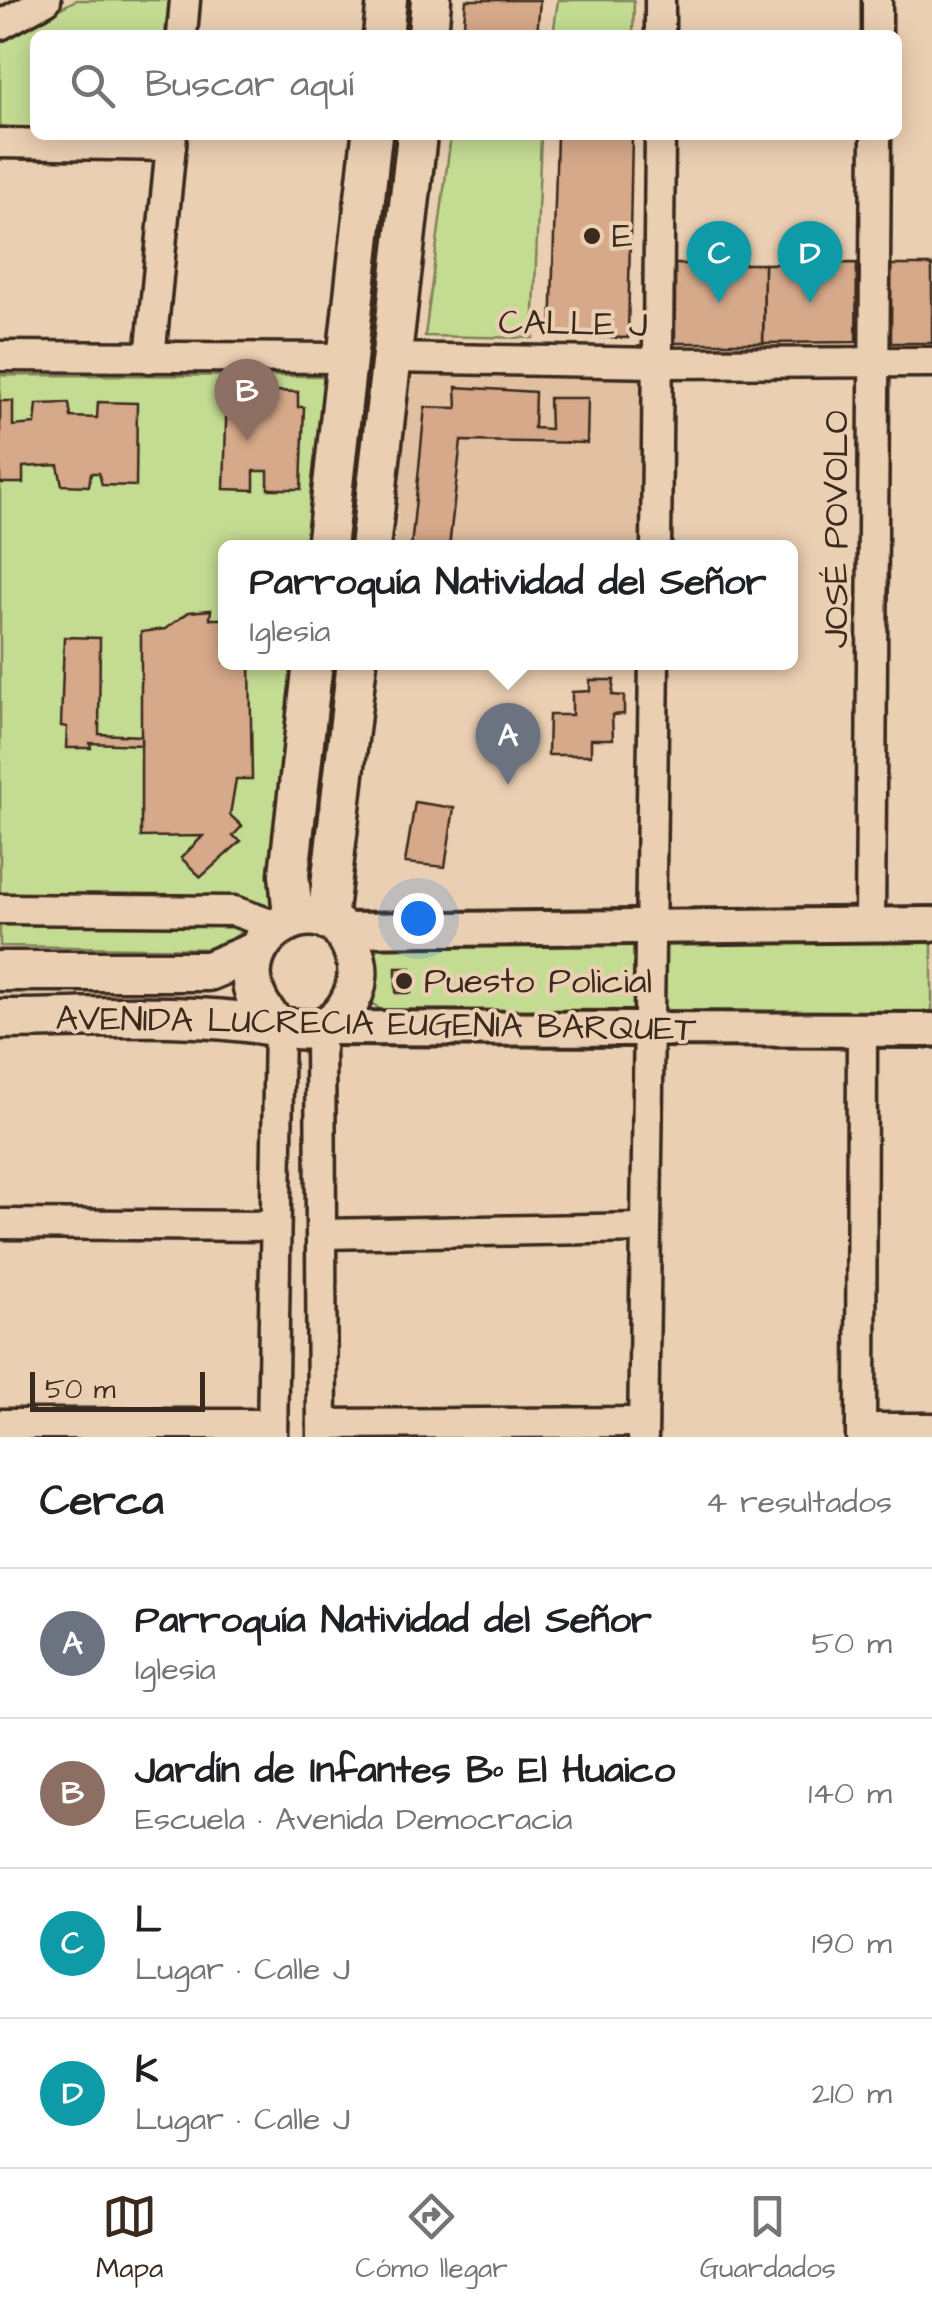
<!DOCTYPE html>
<html lang="es">
<meta charset="utf-8">
<style>
body{margin:0;font-family:"Architects Daughter",sans-serif;background:#f2f2f2;color:#202124}
.scale{position:absolute;left:30px;bottom:25px;width:175px;box-sizing:border-box;padding-left:10px;border:5px solid #3b2a1e;border-top:0;font-size:28px;line-height:35px;white-space:nowrap;color:#3b2a1e;-webkit-text-stroke:8px #ebcfb2;paint-order:stroke}
.you{position:absolute;left:418px;top:918px;width:35px;height:35px;margin:-25px;border:8px solid #fff;border-radius:50%;background:#1a73e8;box-shadow:0 0 0 15px #1a73e833}
.badge{display:grid;place-items:center;width:65px;height:65px;border-radius:50%;background:#3b2a1e;color:#fff;font-size:32px;font-weight:700}
.pin{position:absolute;translate:-50% -82px;filter:drop-shadow(0 2px 5px #0008)}
.pin::after{content:'';position:absolute;top:52px;width:35px;height:30px;background:inherit;clip-path:polygon(0 0,100% 0,50% 100%)}
.popup{position:absolute;left:218px;top:540px;width:580px;height:130px;box-sizing:border-box;display:grid;place-content:center;border-radius:15px;background:#fff;filter:drop-shadow(0 2px 8px #0005);font-size:32px;white-space:nowrap;color:#757577}
.popup b{font-size:38px;color:#202124}
.popup::after{content:'';position:absolute;left:50%;top:100%;margin-left:-20px;border:20px solid transparent;border-top-color:#fff}
.list{margin:0;padding:0;list-style:none}
h2{display:flex;justify-content:space-between;align-items:center;height:130px;margin:0;padding:0 40px;font-size:42px}
h2 small{font-size:32px;font-weight:400;color:#757577}
.list li{display:grid;grid-template-columns:65px 1fr auto;gap:30px;align-items:center;box-sizing:border-box;height:150px;padding:0 40px;border-top:2px solid #e0e0e0}
.list b{display:block;font-size:38px;white-space:nowrap}
.list p{margin:0;font-size:32px;white-space:nowrap;color:#757577}
.list em{font-size:32px;font-style:normal;color:#757577}
.icon{flex:none;width:55px;height:55px;fill:none;stroke:currentColor;stroke-width:2;stroke-linecap:round;stroke-linejoin:round}
.map{position:relative;flex:none;width:932px;height:1437px;overflow:hidden}
.search{position:absolute;background:#fff;box-shadow:0 5px 25px #0003;left:30px;right:30px;top:30px;height:110px;display:flex;align-items:center;gap:25px;box-sizing:border-box;padding:0 35px;border-radius:15px;color:#757577;font-size:38px}
.sheet{height:730px;background:#fff}
nav{display:flex;justify-content:space-around;align-items:center;box-sizing:border-box;height:140px;border-top:2px solid #e0e0e0;background:#fff;font-size:28px;color:#757577}
nav a{display:grid;justify-items:center;gap:5px}
nav .on{color:#3b2a1e}
.map>svg:first-child{display:block}
</style>
<div class="map">
<svg width="932" height="1437" viewBox="0 0 932 1437">
<rect width="100%" height="100%" fill="#ebcfb2"/>
<filter id="ink" filterUnits="userSpaceOnUse"><feTurbulence type="fractalNoise" baseFrequency=".01" numOctaves="2"/><feDisplacementMap in="SourceGraphic" scale="20" xChannelSelector="R" yChannelSelector="G"/><feConvolveMatrix kernelMatrix="1 2 1 2 8 2 1 2 1" color-interpolation-filters="sRGB"/></filter>
<g filter="url(#ink)">
<polygon fill="#e2c1a3" points="405,374 642,377 642,547 396,548"/>
<g fill="#c4dc92" stroke="#808358" stroke-width="2.5">
<polygon points="76,0 169,0 165,35 35,35 35,131 0,131 0,41"/>
<polygon points="558,0 634,0 633,35 553,35"/>
<polygon points="451,135 541,135 533,338 425,336"/>
<polygon points="0,375 328,376 307,547 225,548 225,662 293,663 270,907 221,949 0,946"/>
<polygon points="368,941 932,941 932,1015 383,1012 364,996"/>
</g>
<g fill="#d6a98a" stroke="#3b2a1e" stroke-width="2.5">
<polygon points="466,0 540,0 537,35 463,35"/>
<polygon points="557,135 632,135 628,338 551,336"/>
<polygon points="857,263 856,342 763,343 764,264"/>
<polygon points="675,264 764,264 763,343 675,343"/>
<rect x="891" y="265" width="41" height="78"/>
<polygon points="456,387 535,392 534,428 550,429 549,398 588,398 587,443 461,441 449,548 411,548 425,407 457,408"/>
<polygon points="227,389 298,392 298,407 304,407 301,489 268,489 268,471 254,471 254,490 224,489"/>
<polygon points="0,401 13,401 13,426 35,424 37,404 69,403 71,417 97,418 98,402 137,403 136,486 102,485 99,473 91,473 89,486 62,485 58,465 23,467 23,483 0,483"/>
<polygon points="211,610 210,619 225,619 225,662 250,662 252,779 236,779 230,815 242,826 233,836 241,841 201,877 181,858 203,836 141,837 141,632 165,629 189,612"/>
<polygon points="64,637 100,638 99,734 141,736 141,745 90,743 91,748 66,748 67,727 61,726"/>
<polygon points="590,680 614,680 612,695 624,696 624,714 612,715 613,739 591,739 591,755 548,755 549,715 572,715 572,692 590,691"/>
<polygon points="415,802 454,808 445,867 405,863"/>
<rect x="396" y="968" width="15" height="25"/>
</g>
<g fill="none" stroke-linecap="round" stroke-linejoin="round">
<defs>
<g id="minor">
<polyline points="0,25 46,0"/>
<polyline points="182,35 185,0"/>
<polyline points="660,35 660,0"/>
<polyline points="877,35 877,0"/>
<polyline points="0,143 171,146"/>
<polyline points="0,356 348,358"/>
<polyline points="150,358 172,135"/>
<polyline points="392,358 659,363 932,362"/>
<polyline points="656,548 660,135"/>
<polyline points="0,909 234,911 276,926"/>
<polyline points="870,924 876,135"/>
<polyline points="320,1028 322,1437"/>
<polyline points="0,1224 275,1226"/>
<polyline points="322,1234 645,1228"/>
<polyline points="0,1424 272,1424"/>
<polyline points="322,1424 643,1422"/>
<polyline points="861,1428 932,1428"/>
<polyline points="272,1437 279,1027"/>
<polyline points="643,1437 654,662"/>
<polyline points="861,1437 862,1029"/>
</g>
<g id="tertiary">
<polyline points="340,930 932,924"/>
<polyline points="320,1028 932,1030"/>
</g>
<g id="secondary">
<polyline points="383,35 387,0"/>
<polyline points="428,35 431,0"/>
<polyline points="326,548 372,135"/>
<polyline points="370,548 417,135"/>
<polyline points="293,917 289,874 313,662"/>
<polyline points="327,920 357,662"/>
<polyline points="0,971 208,971 257,951"/>
<path d="M0,1019C88,1019 180,1011 267,1025C282,1027 304,1032 320,1028C347,1020 362,985 356,960C332,861 194,952 279,1027"/>
</g>
</defs>
<use href="#minor" stroke="#3b2a1e" stroke-width="35"/>
<use href="#tertiary" stroke="#3b2a1e" stroke-width="40"/>
<use href="#secondary" stroke="#3b2a1e" stroke-width="45"/>
<use href="#minor" stroke="#ebcfb2" stroke-width="28"/>
<use href="#tertiary" stroke="#ebcfb2" stroke-width="32"/>
<use href="#secondary" stroke="#ebcfb2" stroke-width="38"/>
</g>
</g>
<g fill="#3b2a1e" stroke="#ebcfb2" stroke-width="4">
<circle cx="592" cy="236" r="10"/>
<circle cx="404" cy="981" r="10"/>
</g>
<g text-anchor="middle" dominant-baseline="central" stroke-width="8" stroke-linejoin="round" paint-order="stroke">
<g font-size="35" fill="#3b2a1e" stroke="#ebcfb2" text-anchor="start">
<text x="612" y="236">E</text>
<text x="424" y="981">Puesto Policial</text>
</g>
<g font-size="35" fill="#3b2a1e" stroke="#ebcfb2">
<text transform="translate(573 324) rotate(1)">CALLE J</text>
<text transform="translate(836 529) rotate(-90)">JOSÉ POVOLO</text>
<text transform="translate(376 1024) rotate(1)">AVENIDA LUCRECIA EUGENIA BARQUET</text>
</g>
</g>
</svg>
<div class="scale">50 m</div>
<div class="you"></div>
<div class="pin badge" style="left:508px;top:785px;background:#6b7280">A</div>
<div class="popup"><b>Parroquía Natividad del Señor</b>Iglesia</div>
<div class="pin badge" style="left:247px;top:441px;background:#8d6e63">B</div>
<div class="pin badge" style="left:719px;top:303px;background:#0f9aa8">C</div>
<div class="pin badge" style="left:810px;top:303px;background:#0f9aa8">D</div>
<div class="search"><svg class="icon" aria-label="search" viewBox="0 0 24 24"><circle cx="10" cy="10" r="6"/><path d="M15 15l6 6"/></svg>Buscar aquí</div>
</div>
<section class="sheet">
<h2>Cerca<small>4 resultados</small></h2>
<ul class="list">
<li><span class="badge" style="background:#6b7280">A</span><div><b>Parroquía Natividad del Señor</b><p>Iglesia</p></div><em>50 m</em></li>
<li><span class="badge" style="background:#8d6e63">B</span><div><b>Jardín de Infantes Bº El Huaico</b><p>Escuela · Avenida Democracia</p></div><em>140 m</em></li>
<li><span class="badge" style="background:#0f9aa8">C</span><div><b>L</b><p>Lugar · Calle J</p></div><em>190 m</em></li>
<li><span class="badge" style="background:#0f9aa8">D</span><div><b>K</b><p>Lugar · Calle J</p></div><em>210 m</em></li>
</ul>
</section>
<nav>
<a class="on"><svg class="icon" aria-label="map" viewBox="0 0 24 24"><path d="M3 6l6-2 6 2 6-2v14l-6 2-6-2-6 2zM9 4v14M15 6v14"/></svg>Mapa</a>
<a><svg class="icon" aria-label="directions" viewBox="0 0 24 24"><path d="M12 3l9 9-9 9-9-9zM9 14v-3h6M13 9l2 2-2 2"/></svg>Cómo llegar</a>
<a><svg class="icon" aria-label="saved" viewBox="0 0 24 24"><path d="M7 4h10v16l-5-4-5 4z"/></svg>Guardados</a>
</nav>
